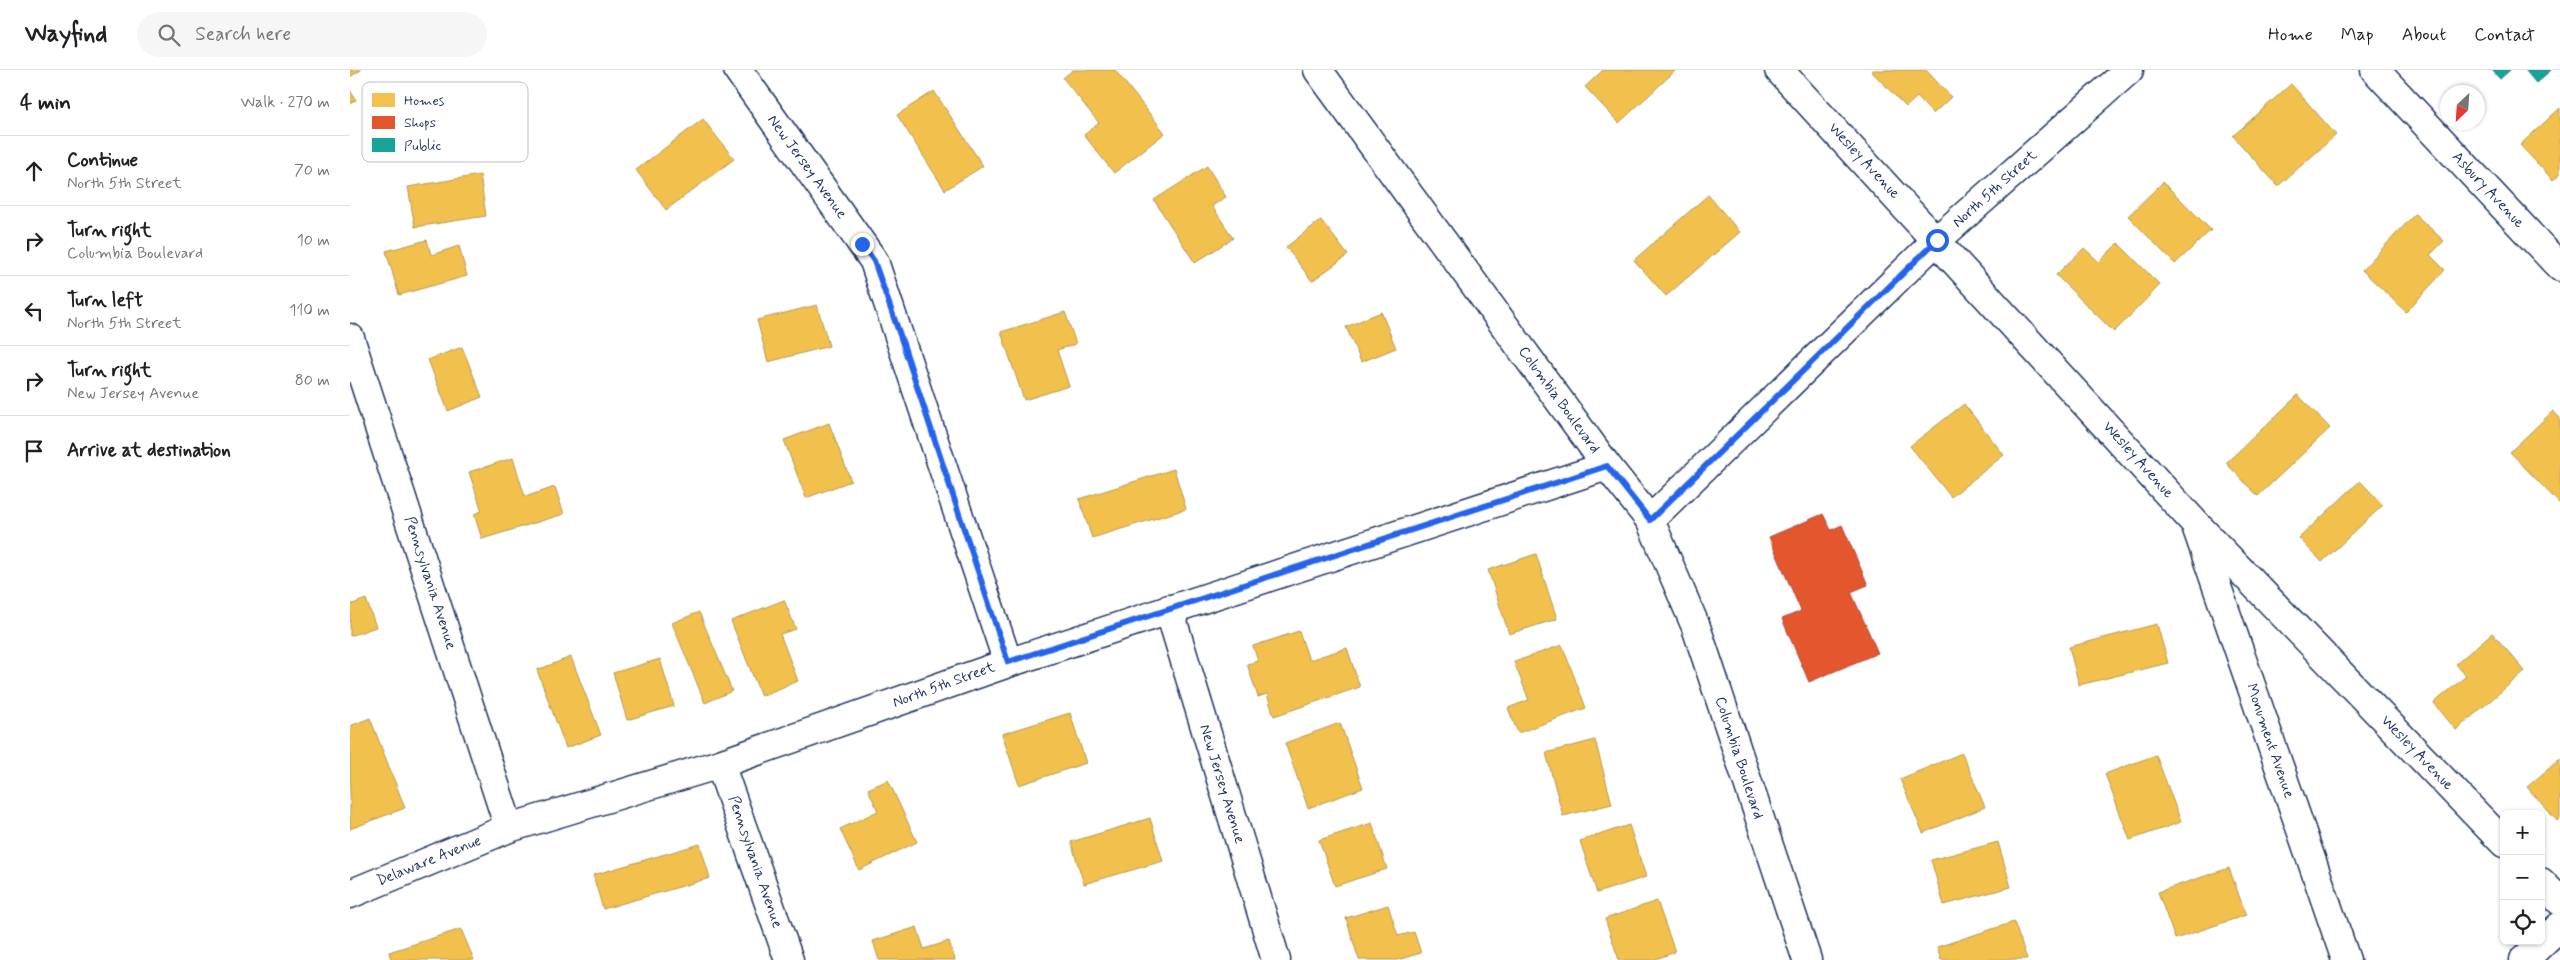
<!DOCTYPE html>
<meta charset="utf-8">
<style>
body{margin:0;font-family:Mynerve,sans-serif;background:#f6f6f6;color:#202124}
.controls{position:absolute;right:15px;bottom:15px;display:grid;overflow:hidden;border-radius:8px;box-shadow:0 1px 4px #0004}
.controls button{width:45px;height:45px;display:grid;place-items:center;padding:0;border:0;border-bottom:1px solid #e0e0e0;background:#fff;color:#202124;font:25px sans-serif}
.compass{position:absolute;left:2090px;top:15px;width:45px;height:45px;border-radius:50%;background:#fff;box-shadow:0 1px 4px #0004;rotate:205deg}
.stop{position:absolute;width:15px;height:15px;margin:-11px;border:4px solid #2563eb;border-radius:50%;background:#fff}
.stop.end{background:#2563eb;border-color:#fff;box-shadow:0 1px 5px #0008}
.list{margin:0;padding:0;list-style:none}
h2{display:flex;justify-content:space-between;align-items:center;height:65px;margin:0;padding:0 20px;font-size:21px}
h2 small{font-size:16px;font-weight:400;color:#757577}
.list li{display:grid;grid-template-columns:32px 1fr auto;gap:15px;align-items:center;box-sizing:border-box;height:70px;padding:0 20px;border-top:1px solid #e0e0e0}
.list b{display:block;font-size:19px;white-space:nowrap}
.list p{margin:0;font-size:16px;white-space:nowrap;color:#757577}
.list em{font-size:16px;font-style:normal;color:#757577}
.icon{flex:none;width:28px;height:28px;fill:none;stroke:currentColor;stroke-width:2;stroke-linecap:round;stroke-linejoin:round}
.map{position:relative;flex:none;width:2210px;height:890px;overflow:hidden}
header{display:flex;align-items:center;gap:30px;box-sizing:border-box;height:70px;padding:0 25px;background:#fff;border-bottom:1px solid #e0e0e0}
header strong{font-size:24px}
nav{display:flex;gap:28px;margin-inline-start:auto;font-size:18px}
.search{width:350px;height:45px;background:#f6f6f6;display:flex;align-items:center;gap:12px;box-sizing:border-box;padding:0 18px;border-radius:28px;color:#757577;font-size:19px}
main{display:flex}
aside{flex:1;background:#fff}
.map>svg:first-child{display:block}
</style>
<header>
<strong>Wayfind</strong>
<div class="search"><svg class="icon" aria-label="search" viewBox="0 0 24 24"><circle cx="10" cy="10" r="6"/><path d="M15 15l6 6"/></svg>Search here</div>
<nav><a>Home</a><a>Map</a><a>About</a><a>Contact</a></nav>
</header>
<main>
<aside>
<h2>4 min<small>Walk · 270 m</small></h2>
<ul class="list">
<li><svg class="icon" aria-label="ahead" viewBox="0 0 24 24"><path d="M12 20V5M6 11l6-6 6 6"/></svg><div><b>Continue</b><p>North 5th Street</p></div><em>70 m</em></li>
<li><svg class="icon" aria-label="right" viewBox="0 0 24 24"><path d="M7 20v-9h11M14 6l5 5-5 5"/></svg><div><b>Turn right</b><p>Columbia Boulevard</p></div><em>10 m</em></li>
<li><svg class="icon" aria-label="left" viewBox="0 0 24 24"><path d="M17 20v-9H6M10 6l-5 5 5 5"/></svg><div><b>Turn left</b><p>North 5th Street</p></div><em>110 m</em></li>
<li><svg class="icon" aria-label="right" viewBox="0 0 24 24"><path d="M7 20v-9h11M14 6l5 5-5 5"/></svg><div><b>Turn right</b><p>New Jersey Avenue</p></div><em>80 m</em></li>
<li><svg class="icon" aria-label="arrive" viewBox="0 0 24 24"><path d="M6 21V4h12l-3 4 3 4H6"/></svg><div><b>Arrive at destination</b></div></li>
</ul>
</aside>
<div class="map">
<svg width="2210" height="890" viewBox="0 0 2210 890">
<rect width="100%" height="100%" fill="#fff"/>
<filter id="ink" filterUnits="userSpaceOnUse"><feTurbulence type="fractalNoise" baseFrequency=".02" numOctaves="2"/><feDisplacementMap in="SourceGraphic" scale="10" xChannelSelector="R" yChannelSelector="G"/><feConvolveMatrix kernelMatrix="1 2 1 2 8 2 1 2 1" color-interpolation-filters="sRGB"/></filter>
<g filter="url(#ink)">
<g fill="#f2c14e" stroke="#b29553">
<polygon points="0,0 11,0 0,7"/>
<polygon points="723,0 765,0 815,63 764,103 734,65 749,53 713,8"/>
<polygon points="1253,0 1326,0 1269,53 1235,17"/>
<polygon points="1523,0 1576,0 1601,27 1583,44 1567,27 1556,37 1521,1"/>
<polygon points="1941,14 1986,65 1928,116 1883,66"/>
<polygon points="0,20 6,30 0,34"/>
<polygon points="584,21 633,96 595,120 547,45"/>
<polygon points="2210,38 2210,104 2203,110 2170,75"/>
<polygon points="353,49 384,89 316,140 286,100"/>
<polygon points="857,96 876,127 862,136 883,168 845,193 804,130"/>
<polygon points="130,105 136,146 65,157 58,117"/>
<polygon points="1813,112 1861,160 1825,194 1778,146"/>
<polygon points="1358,125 1390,162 1316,226 1284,190"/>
<polygon points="2065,144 2094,171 2080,185 2095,200 2056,242 2012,200"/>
<polygon points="971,150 998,185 962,211 936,177"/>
<polygon points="77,170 81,185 109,176 117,206 49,225 36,181"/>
<polygon points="1768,173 1810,215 1764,262 1706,205 1734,178 1749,192"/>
<polygon points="467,235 479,276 418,292 407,250"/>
<polygon points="715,242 726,274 707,280 719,316 674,330 651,262"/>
<polygon points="1031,242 1046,278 1011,292 996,257"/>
<polygon points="112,277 132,327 98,341 78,290"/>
<polygon points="1948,325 1980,358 1908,426 1876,393"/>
<polygon points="1614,334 1654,385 1601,427 1560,376"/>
<polygon points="2203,341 2210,348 2210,434 2160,382"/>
<polygon points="479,353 501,411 456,428 434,370"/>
<polygon points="163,388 175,427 205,417 214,444 132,469 124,444 132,441 119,402"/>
<polygon points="824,399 836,439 742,468 729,429"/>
<polygon points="2010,411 2033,435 1972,492 1949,468"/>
<polygon points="1186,484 1207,549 1159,564 1138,500"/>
<polygon points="16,529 26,557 0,566 0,535"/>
<polygon points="434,530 446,559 430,564 448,611 411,626 381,551"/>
<polygon points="349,542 382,621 355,633 322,553"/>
<polygon points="1807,554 1818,593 1729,615 1719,577"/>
<polygon points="949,561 959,590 997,578 1010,617 924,646 917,624 908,627 897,594 908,591 903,576"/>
<polygon points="2142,563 2175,601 2106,660 2084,633 2116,606 2106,594"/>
<polygon points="1212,575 1236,638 1168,663 1158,638 1179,630 1164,592"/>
<polygon points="221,587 251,665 216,678 187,600"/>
<polygon points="310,589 324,636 277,650 263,603"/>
<polygon points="720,643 736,693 669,715 652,664"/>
<polygon points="20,648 55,738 0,759 0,656"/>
<polygon points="990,653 1013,718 958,738 935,673"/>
<polygon points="1245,670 1262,734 1213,746 1196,683"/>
<polygon points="1612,683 1635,737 1573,763 1550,709"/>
<polygon points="1806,685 1831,752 1780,770 1755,704"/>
<polygon points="2210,689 2210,748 2207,751 2177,717"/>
<polygon points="538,710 567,772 509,800 490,759 528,741 518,719"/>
<polygon points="800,748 813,791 734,814 721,772"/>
<polygon points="1022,753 1037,799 985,816 969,770"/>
<polygon points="1279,755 1296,807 1247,823 1230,771"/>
<polygon points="1648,772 1661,817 1594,835 1581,790"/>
<polygon points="350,774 360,808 253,839 243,805"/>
<polygon points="1879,798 1896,845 1825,869 1808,822"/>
<polygon points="1307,831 1325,882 1303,890 1269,890 1255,849"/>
<polygon points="1038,835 1048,866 1064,862 1071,883 1047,890 1009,890 996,848"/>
<polygon points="1664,852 1677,889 1591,890 1587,877"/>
<polygon points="567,857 574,879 599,871 605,890 529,890 523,871"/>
<polygon points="111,859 124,890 41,890 39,882"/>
</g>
<polygon fill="#e4572e" stroke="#a84b3c" points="1473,444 1481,460 1492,455 1518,515 1501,522 1528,583 1459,612 1432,549 1451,541 1419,467"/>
<g fill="#17a398" stroke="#188087">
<polygon points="2142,0 2160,0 2150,9"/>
<polygon points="2175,0 2201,0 2186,13"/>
</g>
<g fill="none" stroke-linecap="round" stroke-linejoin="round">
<defs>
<g id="street">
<polyline points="388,0 524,191 658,593"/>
<polyline points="1429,0 1844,452 2154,773"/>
<polyline points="2025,0 2210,197"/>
<polyline points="0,268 159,758"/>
<polyline points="1300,450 1587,170 1779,0"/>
<polyline points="1847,459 1996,890"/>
<polyline points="819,539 926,890"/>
<polyline points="370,694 439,890"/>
<polyline points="2191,812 2210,831"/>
<polyline points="0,824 159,758 370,694 658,593 1257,396"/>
<polyline points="2174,890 2210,856"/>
</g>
<polyline id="secondary" points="968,0 1257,396 1300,450 1346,557 1457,890"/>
</defs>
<use href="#street" stroke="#1b2f5e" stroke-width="31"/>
<use href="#secondary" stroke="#1b2f5e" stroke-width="31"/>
<use href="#street" stroke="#fff" stroke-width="28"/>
<use href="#secondary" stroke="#fff" stroke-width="28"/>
</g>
</g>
<g fill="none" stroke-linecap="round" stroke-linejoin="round" filter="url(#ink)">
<polyline stroke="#2563eb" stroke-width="6" points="512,174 524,191 551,268 658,592 1257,396 1300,450 1587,170"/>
</g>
<g text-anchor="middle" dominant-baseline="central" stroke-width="5" stroke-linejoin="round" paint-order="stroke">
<g font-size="15" fill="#1b2f5e" stroke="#fff">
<text transform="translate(1514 91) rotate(47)">Wesley Avenue</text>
<text transform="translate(457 97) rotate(54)">New Jersey Avenue</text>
<text transform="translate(1645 119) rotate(-42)">North 5th Street</text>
<text transform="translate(2138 120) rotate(47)">Asbury Avenue</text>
<text transform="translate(1209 330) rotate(54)">Columbia Boulevard</text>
<text transform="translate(1788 390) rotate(48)">Wesley Avenue</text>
<text transform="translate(80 513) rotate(72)">Pennsylvania Avenue</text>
<text transform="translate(594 615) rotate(-20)">North 5th Street</text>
<text transform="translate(1920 671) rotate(71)">Monument Avenue</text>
<text transform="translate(2067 683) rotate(46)">Wesley Avenue</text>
<text transform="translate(1389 688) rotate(72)">Columbia Boulevard</text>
<text transform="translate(872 714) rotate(73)">New Jersey Avenue</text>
<text transform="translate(79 791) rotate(-22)">Delaware Avenue</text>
<text transform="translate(405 792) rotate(71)">Pennsylvania Avenue</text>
</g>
</g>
<rect x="12" y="12" width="166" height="80" rx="8" fill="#fff" stroke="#bbc1cf" stroke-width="1"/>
<rect x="22" y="23" width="23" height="14" fill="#f2c14e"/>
<rect x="22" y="46" width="23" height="13" fill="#e4572e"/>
<rect x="22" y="68" width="23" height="14" fill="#17a398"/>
<g font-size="14" fill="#1b2f5e">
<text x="54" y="35">Homes</text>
<text x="54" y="57">Shops</text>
<text x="54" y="80">Public</text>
</g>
</svg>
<div class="controls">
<button>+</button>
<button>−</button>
<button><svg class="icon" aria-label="locate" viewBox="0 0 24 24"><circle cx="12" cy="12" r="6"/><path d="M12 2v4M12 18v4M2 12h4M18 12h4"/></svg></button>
</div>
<svg class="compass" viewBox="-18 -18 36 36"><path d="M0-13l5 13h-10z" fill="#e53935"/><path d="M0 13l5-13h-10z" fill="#757577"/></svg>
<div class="stop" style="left:1587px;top:170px"></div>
<div class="stop end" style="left:512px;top:174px"></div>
</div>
</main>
